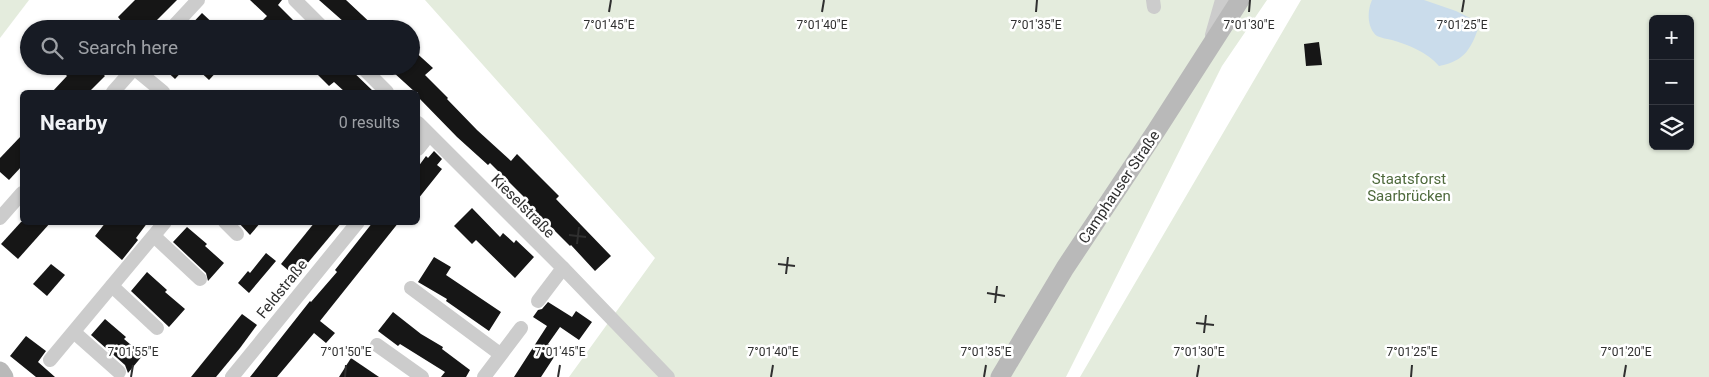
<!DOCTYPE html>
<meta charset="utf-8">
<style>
body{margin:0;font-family:Roboto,sans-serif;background:#242831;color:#f1f3f6}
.controls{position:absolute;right:15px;top:15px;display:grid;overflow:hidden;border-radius:8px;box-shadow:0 1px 4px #0004}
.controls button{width:45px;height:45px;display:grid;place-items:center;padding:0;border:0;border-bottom:1px solid #363941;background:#171b24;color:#f1f3f6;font:25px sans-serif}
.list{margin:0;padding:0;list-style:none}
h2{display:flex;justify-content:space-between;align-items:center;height:65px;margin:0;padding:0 20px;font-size:21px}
h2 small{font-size:16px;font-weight:400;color:#9ea1a6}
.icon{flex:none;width:28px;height:28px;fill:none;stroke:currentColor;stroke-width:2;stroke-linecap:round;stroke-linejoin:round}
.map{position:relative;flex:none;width:1709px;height:377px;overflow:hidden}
.search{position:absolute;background:#171b24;box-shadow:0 1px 4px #0004;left:20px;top:20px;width:400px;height:55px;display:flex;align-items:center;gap:12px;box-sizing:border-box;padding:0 18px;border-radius:28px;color:#9ea1a6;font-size:19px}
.panel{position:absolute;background:#171b24;box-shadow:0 1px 4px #0004;left:20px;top:90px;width:400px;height:135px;border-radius:8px}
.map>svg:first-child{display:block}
</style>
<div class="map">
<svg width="1709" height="377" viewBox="0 0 1709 377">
<rect width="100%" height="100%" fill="#fff"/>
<g fill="#e4ecdd" fill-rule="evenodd">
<polygon points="0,0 29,0 0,38"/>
<polygon points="425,0 1267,0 1222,66 1066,377 569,377 655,258"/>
<path d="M1301,0H1709V377H1080ZM1653,19H1690V146H1653Z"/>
</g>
<path fill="#cadceb" d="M1372,0H1424L1456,11L1480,23C1472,47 1466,61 1439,66C1427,52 1409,45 1392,40C1388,39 1381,38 1377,36C1367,28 1367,11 1372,0Z"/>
<g fill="#161616">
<polygon points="135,0 177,0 148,29 116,29 122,22 118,17"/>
<polygon points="250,0 282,0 278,5 302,29 272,29 263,20 267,16"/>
<polygon points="319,0 346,0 377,29 348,29 342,24 344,22"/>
<polygon points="202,13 219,29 187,29"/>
<polygon points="1319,42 1322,65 1306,66 1304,44"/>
<polygon points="411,48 433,68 425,75 448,98 447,99 477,130 511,161 517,154 559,196 556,199 611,256 595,271 571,245 570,246 539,215 538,217 524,203 527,200 490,163 488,165 457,137 418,97 418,92 415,92 393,72 399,66 411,66"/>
<polygon points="72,66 95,66 105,76 89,92 52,92 67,76 65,74"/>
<polygon points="161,66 187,66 175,79"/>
<polygon points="194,66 222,66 209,80"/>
<polygon points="309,66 347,66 374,92 345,92 334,82 329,86"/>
<polygon points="22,135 22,166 9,180 0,172 0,158"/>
<polygon points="434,151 442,159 437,165 442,169 418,199 418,167 426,156 428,158"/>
<polygon points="472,208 500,237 503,233 514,243 516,240 534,257 515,278 476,240 472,244 454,226"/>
<polygon points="21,222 51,222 18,259 1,244"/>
<polygon points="106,222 148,222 136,238 138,240 122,260 95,236"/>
<polygon points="238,222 261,222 250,235"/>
<polygon points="315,222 342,222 296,277 281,264"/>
<polygon points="373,222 399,222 320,321 335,333 326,343 314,333 277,377 250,377 310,301 311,302 337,272 335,270"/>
<polygon points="187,227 207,244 205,246 224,263 208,281 206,273 173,242"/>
<polygon points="266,253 276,261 249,293 238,283 248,271 250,273"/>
<polygon points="434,257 451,267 446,275 501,312 489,331 446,301 447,299 418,282"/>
<polygon points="51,264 65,275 47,296 33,284"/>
<polygon points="147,272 167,290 165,292 185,309 169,327 131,291"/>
<polygon points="548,302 572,317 576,311 592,322 579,340 560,327 548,344 558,351 541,377 514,377 547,326 533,317 538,310 542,309"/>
<polygon points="393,312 421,334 443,347 442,349 470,370 466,377 441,377 445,372 400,344 398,346 378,331"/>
<polygon points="242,314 257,325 240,348 216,377 191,377"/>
<polygon points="105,319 126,337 124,339 143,355 128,373 125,365 91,335"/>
<polygon points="26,336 46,351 38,362 55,377 36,377 10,356"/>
<polygon points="351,358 379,377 339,377"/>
</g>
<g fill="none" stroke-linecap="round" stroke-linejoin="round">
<g stroke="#ccc" stroke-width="14">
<polyline points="295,0 324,29"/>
<polyline points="1153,0 1154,7"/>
<polyline points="171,29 198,0"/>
<polyline points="1212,35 1222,0"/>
<polyline points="361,66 387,92"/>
<polyline points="134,68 163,92"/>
<polyline points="113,92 136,66"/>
<polyline points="418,123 563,268 668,377"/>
<polyline points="418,149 429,135"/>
<polyline points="0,218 22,193"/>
<polyline points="225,222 237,234"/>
<polyline points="154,236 200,279"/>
<polyline points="112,286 157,328"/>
<polyline points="411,288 500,354"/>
<polyline points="538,301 563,268"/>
<polyline points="75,333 119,372"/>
<polyline points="377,345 422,377"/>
<polyline points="50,360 165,222"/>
<polyline points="232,377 358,222"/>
<polyline points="484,377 521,328"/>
</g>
<g stroke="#b9b9b9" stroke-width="19">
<polyline points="0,371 4,377"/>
<polyline points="1000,377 1065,268 1156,131 1240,0"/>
</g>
</g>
<path fill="none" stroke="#2f2f2f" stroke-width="2" d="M609,12L611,0M822,12L824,0M1036,12L1037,0M1249,12L1250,0M1462,12L1464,0M569,235L586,237M577,244L579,227M778,264L795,266M786,274L788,257M987,293L1005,296M995,303L997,286M1196,323L1214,325M1204,333L1206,315M131,377L133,365M345,377L346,365M558,377L560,365M771,377L773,365M984,377L986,365M1197,377L1199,365M1411,377L1412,365M1624,377L1626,365"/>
<g text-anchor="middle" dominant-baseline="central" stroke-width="5" stroke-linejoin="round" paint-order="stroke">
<g font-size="15" fill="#4f6a3d" stroke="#fff">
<text x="1409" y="179">Staatsforst<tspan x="1409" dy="17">Saarbrücken</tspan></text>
</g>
<g font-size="15" fill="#2f2f2f" stroke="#fff">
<text transform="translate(1119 187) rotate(-56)">Camphauser Straße</text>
<text transform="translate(523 206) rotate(45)">Kieselstraße</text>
<text transform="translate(282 289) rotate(-51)">Feldstraße</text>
</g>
</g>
<g font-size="12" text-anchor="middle" fill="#2f2f2f" stroke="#fff" stroke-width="5" stroke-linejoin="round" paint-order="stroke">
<text x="609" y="29">7°01'45"E</text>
<text x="822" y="29">7°01'40"E</text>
<text x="1036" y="29">7°01'35"E</text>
<text x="1249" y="29">7°01'30"E</text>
<text x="1462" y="29">7°01'25"E</text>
<text x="133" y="356">7°01'55"E</text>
<text x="346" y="356">7°01'50"E</text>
<text x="560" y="356">7°01'45"E</text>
<text x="773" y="356">7°01'40"E</text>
<text x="986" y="356">7°01'35"E</text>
<text x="1199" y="356">7°01'30"E</text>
<text x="1412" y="356">7°01'25"E</text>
<text x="1626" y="356">7°01'20"E</text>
</g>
</svg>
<div class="controls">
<button>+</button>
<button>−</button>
<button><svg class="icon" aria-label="layers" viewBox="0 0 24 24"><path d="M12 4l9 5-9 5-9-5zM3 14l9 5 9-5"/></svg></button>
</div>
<div class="search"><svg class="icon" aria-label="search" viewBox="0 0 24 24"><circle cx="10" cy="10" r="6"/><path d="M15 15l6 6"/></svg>Search here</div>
<section class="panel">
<h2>Nearby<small>0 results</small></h2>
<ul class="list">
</ul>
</section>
</div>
